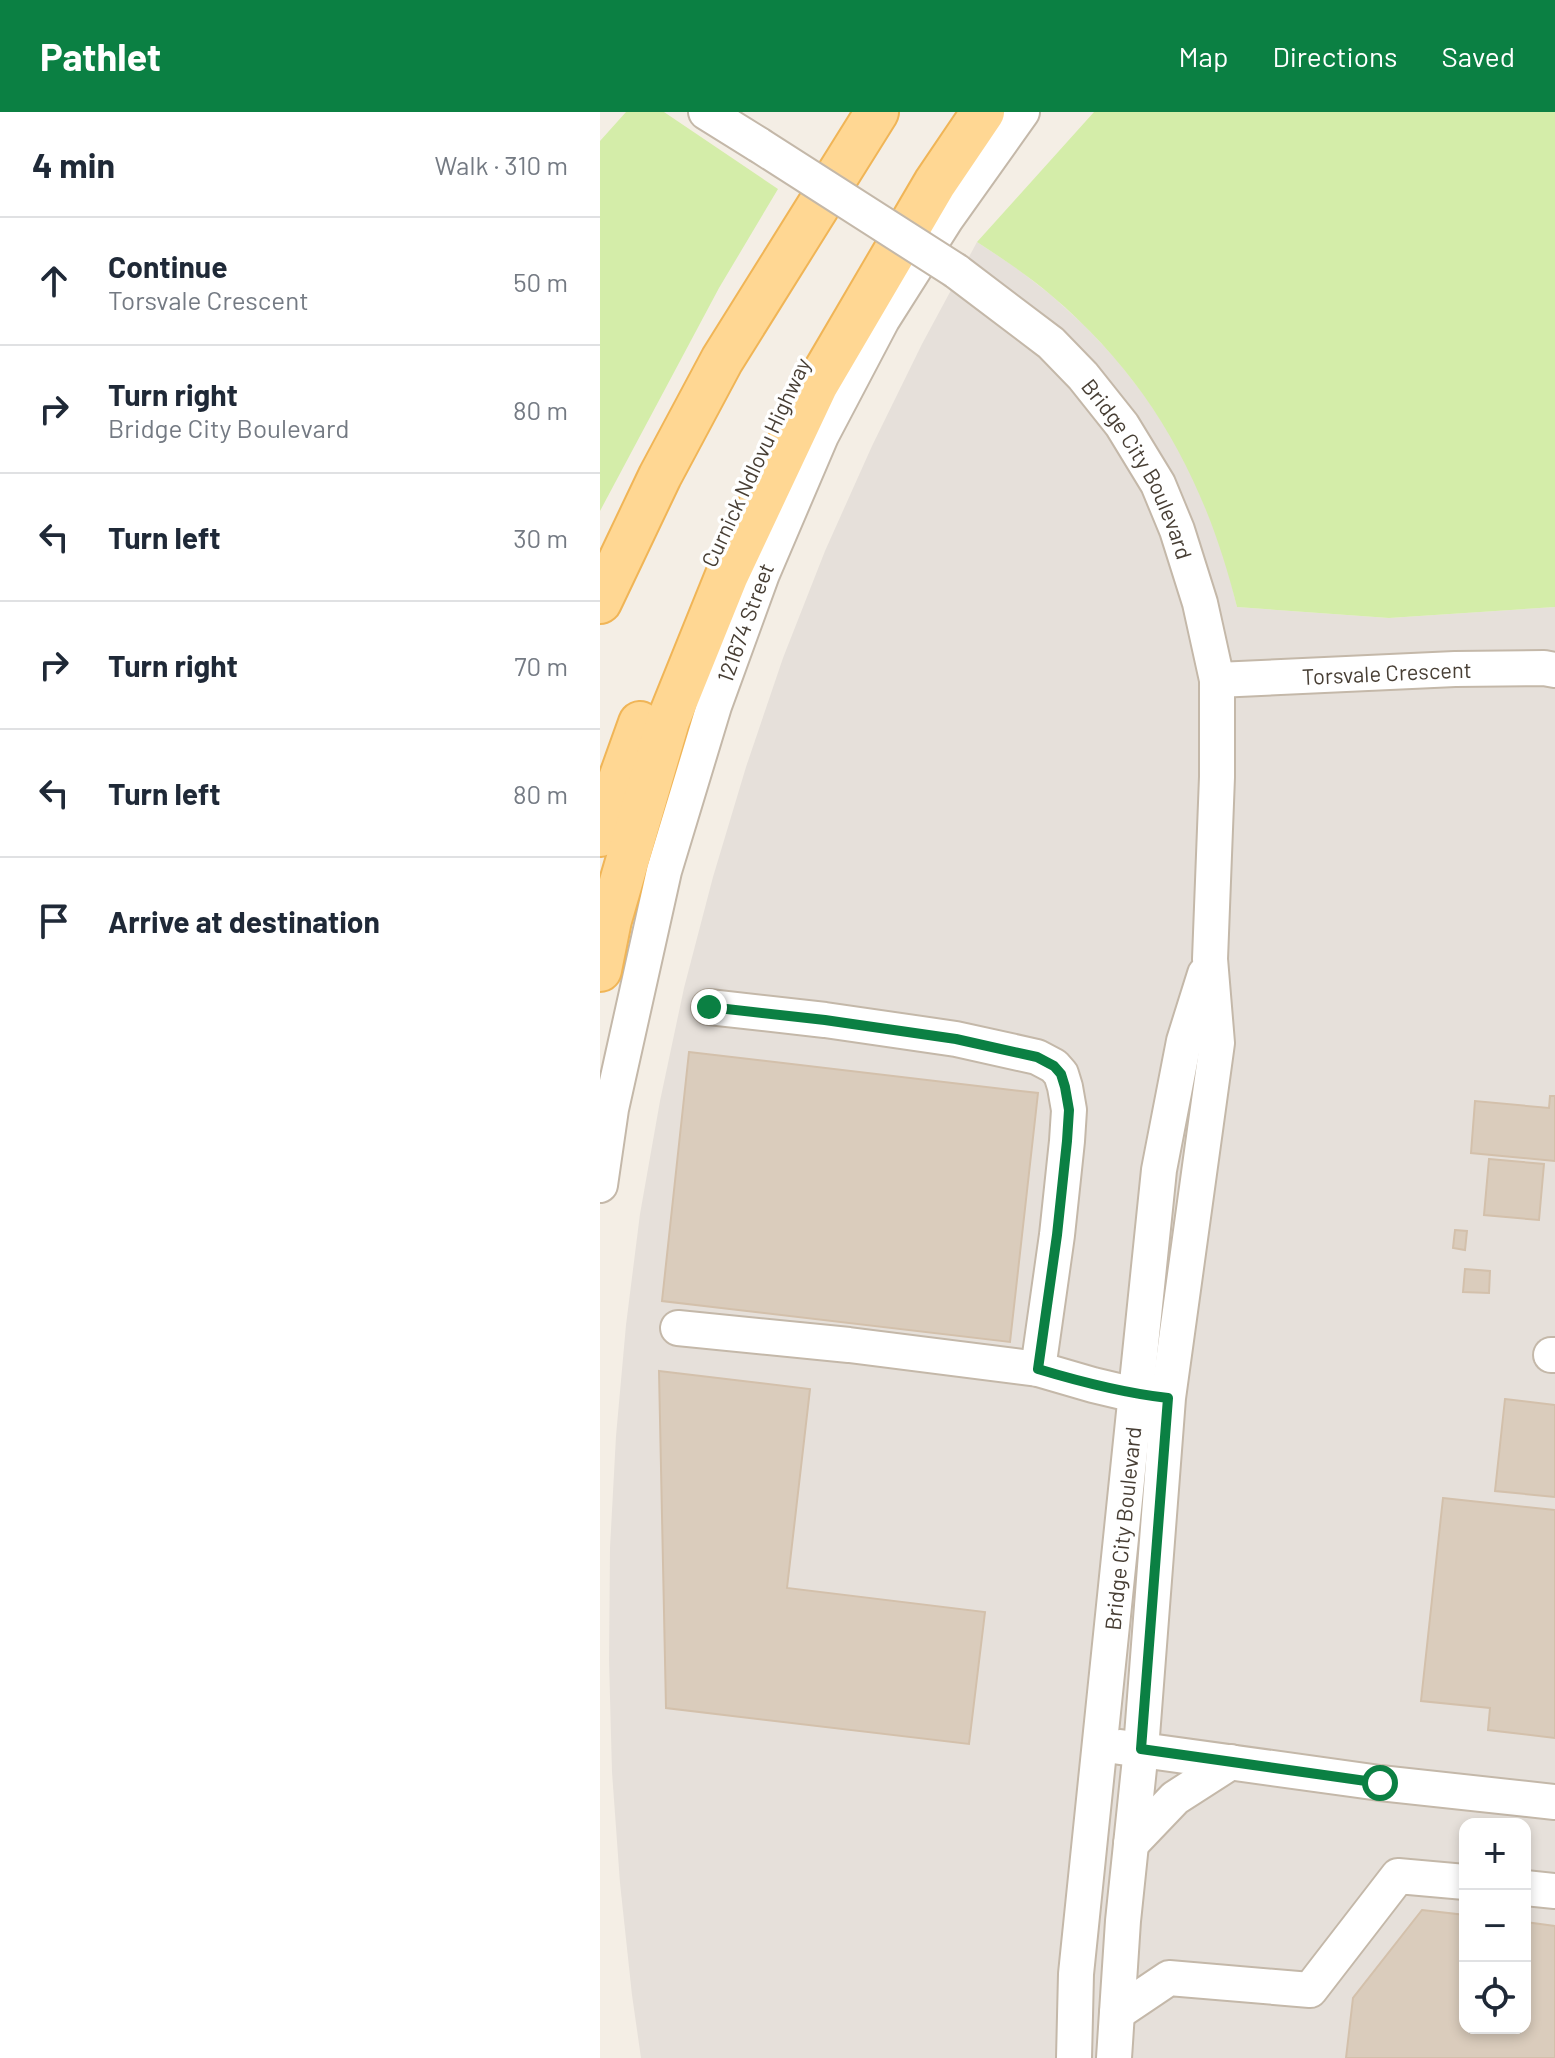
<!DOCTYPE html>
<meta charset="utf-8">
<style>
body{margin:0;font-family:Barlow,sans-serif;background:#f2f2f3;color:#1f2937}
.controls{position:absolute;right:24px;bottom:24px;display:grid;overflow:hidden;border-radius:16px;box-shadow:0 4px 12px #0003}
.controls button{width:72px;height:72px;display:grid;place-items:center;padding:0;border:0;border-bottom:2px solid #e0e1e3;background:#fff;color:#1f2937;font:40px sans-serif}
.stop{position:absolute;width:24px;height:24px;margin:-18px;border:6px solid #0b8043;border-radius:50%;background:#fff}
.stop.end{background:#0b8043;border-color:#fff;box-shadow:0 2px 8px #0008}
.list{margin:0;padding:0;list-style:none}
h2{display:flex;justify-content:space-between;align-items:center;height:104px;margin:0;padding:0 32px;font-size:34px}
h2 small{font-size:26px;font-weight:400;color:#747a83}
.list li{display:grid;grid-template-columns:52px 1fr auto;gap:24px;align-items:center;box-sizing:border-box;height:128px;padding:0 32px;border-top:2px solid #e0e1e3}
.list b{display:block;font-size:30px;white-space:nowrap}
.list p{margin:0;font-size:26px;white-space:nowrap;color:#747a83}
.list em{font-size:26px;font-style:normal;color:#747a83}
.icon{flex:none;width:44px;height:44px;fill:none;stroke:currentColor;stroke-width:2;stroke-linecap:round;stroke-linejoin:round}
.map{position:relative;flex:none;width:955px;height:1946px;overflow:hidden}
header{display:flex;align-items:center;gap:48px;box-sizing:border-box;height:112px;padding:0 40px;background:#0b8043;color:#fff}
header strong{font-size:38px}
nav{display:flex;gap:44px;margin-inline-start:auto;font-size:28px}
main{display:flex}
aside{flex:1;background:#fff}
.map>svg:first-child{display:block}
</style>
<header>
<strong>Pathlet</strong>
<nav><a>Map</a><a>Directions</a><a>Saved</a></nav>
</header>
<main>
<aside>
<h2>4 min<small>Walk · 310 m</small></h2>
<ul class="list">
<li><svg class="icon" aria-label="ahead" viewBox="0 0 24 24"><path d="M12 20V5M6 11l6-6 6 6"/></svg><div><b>Continue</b><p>Torsvale Crescent</p></div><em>50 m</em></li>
<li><svg class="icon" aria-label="right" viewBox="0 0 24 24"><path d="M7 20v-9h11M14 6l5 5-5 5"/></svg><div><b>Turn right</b><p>Bridge City Boulevard</p></div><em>80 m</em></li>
<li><svg class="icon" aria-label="left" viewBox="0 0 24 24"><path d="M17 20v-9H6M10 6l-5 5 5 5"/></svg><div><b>Turn left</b></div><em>30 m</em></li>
<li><svg class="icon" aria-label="right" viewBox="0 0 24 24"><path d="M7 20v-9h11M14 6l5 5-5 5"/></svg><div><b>Turn right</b></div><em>70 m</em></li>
<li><svg class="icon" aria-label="left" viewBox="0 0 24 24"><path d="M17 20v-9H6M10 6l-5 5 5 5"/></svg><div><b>Turn left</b></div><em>80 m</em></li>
<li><svg class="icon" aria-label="arrive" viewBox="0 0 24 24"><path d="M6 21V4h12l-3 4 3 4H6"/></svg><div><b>Arrive at destination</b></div></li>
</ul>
</aside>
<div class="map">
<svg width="955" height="1946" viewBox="0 0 955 1946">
<rect width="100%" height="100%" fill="#f4eee5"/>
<path fill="#e6e0da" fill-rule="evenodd" d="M377,130L415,155L451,183L485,214L516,247L544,283L570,322L592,363L611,406L626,450L637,495L789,506L955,495V1946H41L32,1883L20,1771L12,1660L9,1548L10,1436L16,1324L26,1213L40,1102L60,989L84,876L113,765L146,655L183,546L225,439L272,334L322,232ZM865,1712H925V1916H865Z"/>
<g fill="#d4eda9">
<polygon points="26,0 64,0 178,77 119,176 0,399 0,29"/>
<path d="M494,0H955V495L789,506L637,495C606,370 551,268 452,184C429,164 403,147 377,130Z"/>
</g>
<g fill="#daccbc" stroke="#d3c0ab" stroke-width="2">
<polygon points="89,940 438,981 410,1230 62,1189"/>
<polygon points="950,984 955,984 955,1049 871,1041 875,989 949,996"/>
<polygon points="889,1047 944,1052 939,1108 884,1103"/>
<polygon points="855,1118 867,1119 865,1138 853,1136"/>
<polygon points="865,1157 890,1159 889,1181 863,1180"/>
<polygon points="59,1259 210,1277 187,1476 385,1500 369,1632 66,1596"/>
<polygon points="905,1287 955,1293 955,1385 895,1379"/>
<polygon points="843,1386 955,1398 955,1626 888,1618 890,1596 821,1589"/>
<polygon points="822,1798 865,1803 865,1916 925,1916 925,1810 955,1814 955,1946 746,1946 753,1886"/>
</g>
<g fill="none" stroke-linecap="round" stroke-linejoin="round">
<defs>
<g id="minor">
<polyline points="106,0 159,33"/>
<path id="s1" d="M356,159L451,231L483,264L522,313L558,372L577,418L600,491L617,568V665L610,847L617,931L568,1286L541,1637L523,1809L514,1946"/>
<path id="s2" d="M617,568L855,557L944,556L955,558"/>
<polyline points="109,895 225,908 356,927 437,945 454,954 461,962 465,975 469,998 467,1029 457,1123 438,1257"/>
<path id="s3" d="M0,1073L11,997L64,759L114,594L162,462L221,324L282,208L346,107L422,0"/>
<polyline points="78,1216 249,1233 438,1257 493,1273 535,1283 556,1285"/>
<polyline points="951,1243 955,1243"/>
<polyline points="520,1635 780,1671 955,1690"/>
<polyline points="531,1732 575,1686 631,1650"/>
<polyline points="925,1776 955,1779"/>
<polyline points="517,1901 569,1866 710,1878 798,1764 865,1770"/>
<path id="s4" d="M474,1946L476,1862L559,1058L584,929L605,862"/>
</g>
<g id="major">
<polyline points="0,490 60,364 122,248 277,0"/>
<polyline points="0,723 40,611"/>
<polyline points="0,858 10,808 68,609 127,463 216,274 335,71 383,0"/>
</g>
</defs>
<use href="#minor" stroke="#c4b8a9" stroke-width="38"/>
<use href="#major" stroke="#f0b557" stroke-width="46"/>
<use href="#minor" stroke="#fff" stroke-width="34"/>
<use href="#major" stroke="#ffd793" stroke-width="42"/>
<defs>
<polyline id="minor-bridge" points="159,33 356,159"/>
</defs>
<use href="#minor-bridge" stroke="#c4b8a9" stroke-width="38" stroke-linecap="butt"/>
<use href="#minor-bridge" stroke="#fff" stroke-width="34"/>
</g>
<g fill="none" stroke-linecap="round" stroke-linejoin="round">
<path stroke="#0b8043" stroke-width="10" d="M109,895L225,908L356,927L437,945L454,954L461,962L465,975L469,998L467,1029L457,1123L438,1257C481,1270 523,1281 568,1286L541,1637L780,1671"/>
</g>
<g text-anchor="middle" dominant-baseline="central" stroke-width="7" stroke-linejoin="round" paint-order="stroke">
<g font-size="22" fill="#473e34" stroke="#fff">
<text transform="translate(155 350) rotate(-65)">Curnick Ndlovu Highway</text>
<text stroke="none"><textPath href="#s1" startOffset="274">Bridge City Boulevard</textPath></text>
<text stroke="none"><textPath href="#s3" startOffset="582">121674 Street</textPath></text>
<text stroke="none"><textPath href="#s2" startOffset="170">Torsvale Crescent</textPath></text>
<text stroke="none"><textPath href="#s4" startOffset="532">Bridge City Boulevard</textPath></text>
</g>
</g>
</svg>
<div class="controls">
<button>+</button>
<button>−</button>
<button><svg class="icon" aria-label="locate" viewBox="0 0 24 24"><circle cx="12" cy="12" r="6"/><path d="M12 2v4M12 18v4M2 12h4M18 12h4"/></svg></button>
</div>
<div class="stop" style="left:780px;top:1671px"></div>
<div class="stop end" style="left:109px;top:895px"></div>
</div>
</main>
